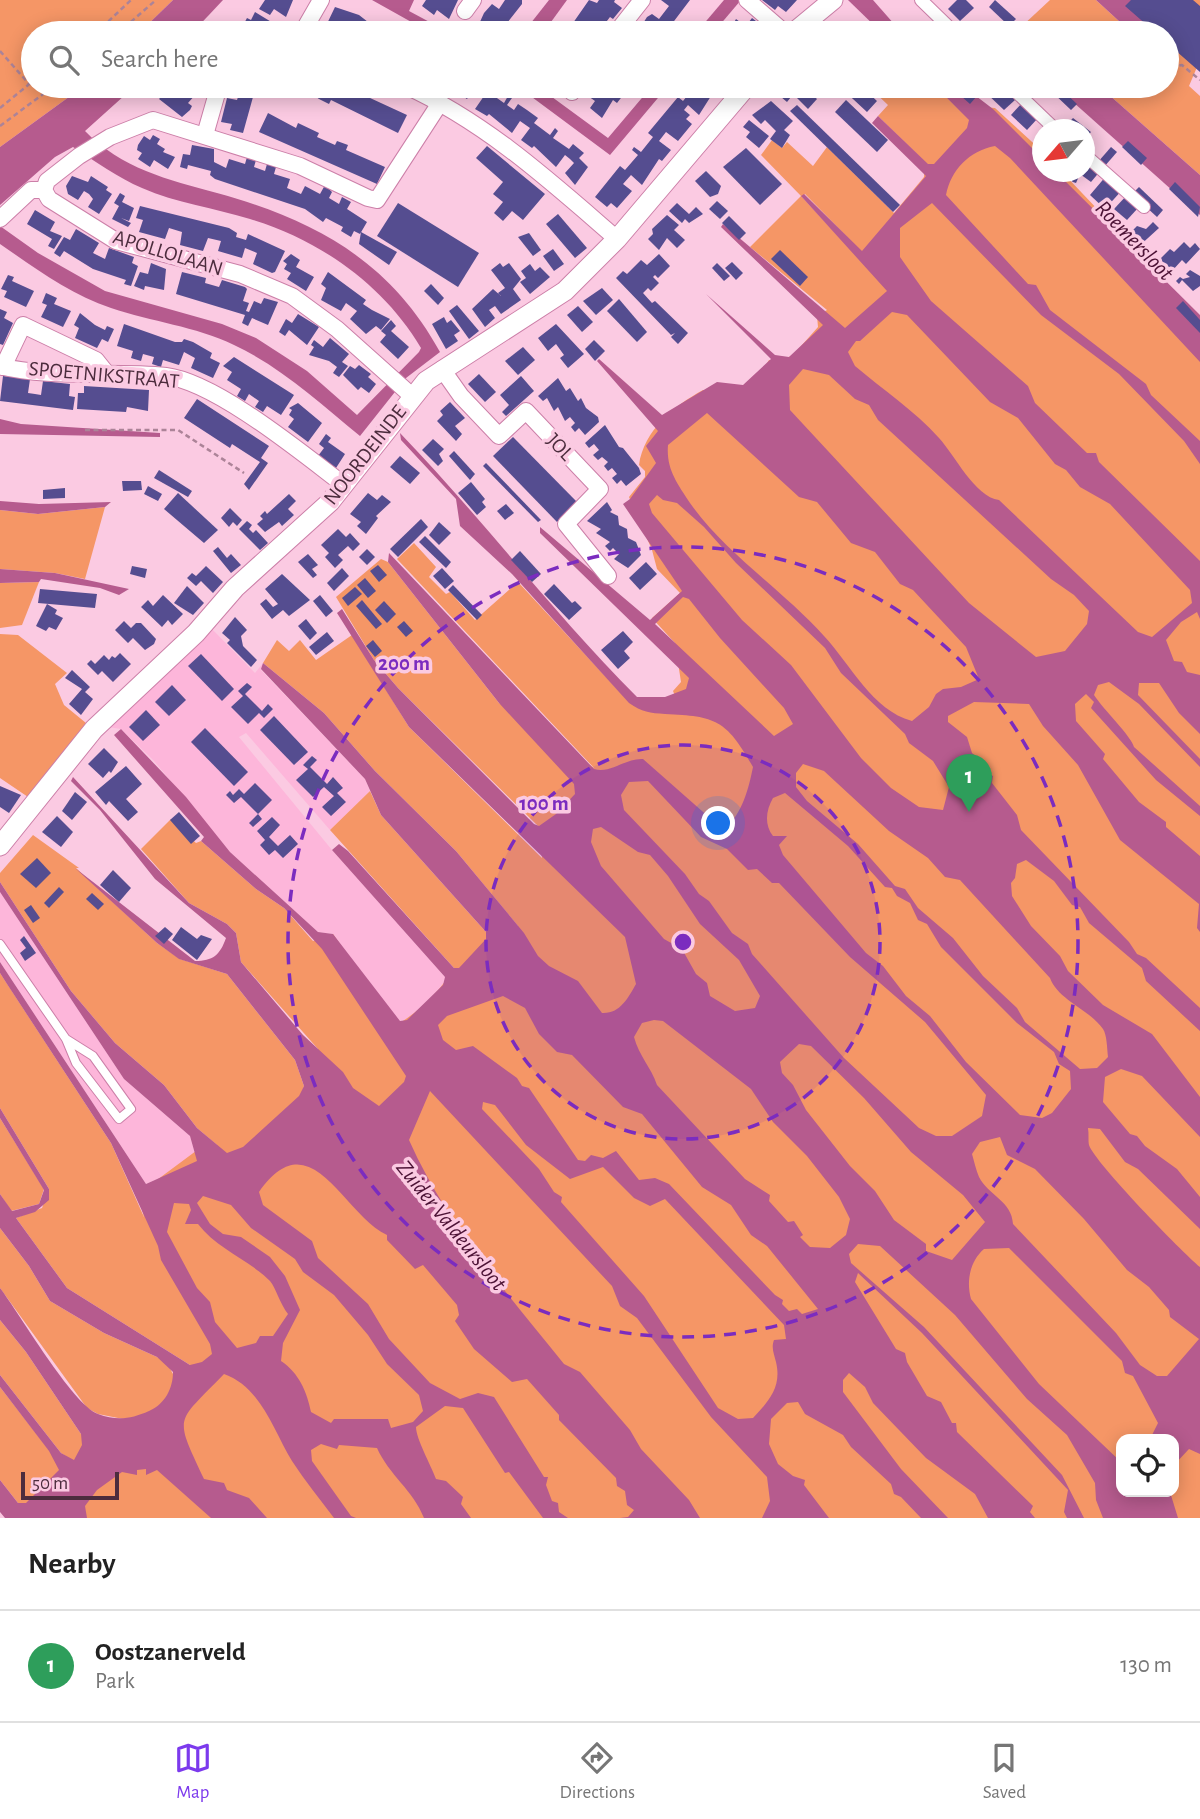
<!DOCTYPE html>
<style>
body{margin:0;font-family:"Alegreya Sans",sans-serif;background:#f6f6f6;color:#222}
.controls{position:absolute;right:21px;bottom:21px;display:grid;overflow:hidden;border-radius:14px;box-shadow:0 4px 18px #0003}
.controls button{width:63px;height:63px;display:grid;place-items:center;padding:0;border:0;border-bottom:2px solid #e0e0e0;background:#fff;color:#222;font:35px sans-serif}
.compass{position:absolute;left:1032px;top:119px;width:63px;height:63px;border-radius:50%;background:#fff;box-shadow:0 4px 18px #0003;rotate:242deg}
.scale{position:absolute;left:21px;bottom:18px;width:98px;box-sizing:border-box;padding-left:7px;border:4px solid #4c2c3d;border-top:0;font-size:19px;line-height:24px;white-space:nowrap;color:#4c2c3d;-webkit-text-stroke:5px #fbcae2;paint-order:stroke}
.you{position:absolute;left:719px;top:824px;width:24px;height:24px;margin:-18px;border:5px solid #fff;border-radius:50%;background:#1a73e8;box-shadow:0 0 0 10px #1a73e833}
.badge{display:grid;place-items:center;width:46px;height:46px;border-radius:50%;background:#7c3aed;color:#fff;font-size:23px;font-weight:700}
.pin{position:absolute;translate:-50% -58px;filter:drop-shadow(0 2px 4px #0008)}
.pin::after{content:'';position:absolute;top:37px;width:24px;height:21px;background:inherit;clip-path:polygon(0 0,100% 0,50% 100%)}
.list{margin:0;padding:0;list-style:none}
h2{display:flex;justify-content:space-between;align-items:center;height:91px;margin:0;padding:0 28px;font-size:30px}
h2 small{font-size:23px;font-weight:400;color:#767676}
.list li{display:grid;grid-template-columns:46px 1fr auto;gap:21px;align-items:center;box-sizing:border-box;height:112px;padding:0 28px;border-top:2px solid #e0e0e0}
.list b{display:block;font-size:26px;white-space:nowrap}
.list p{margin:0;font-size:23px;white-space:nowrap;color:#767676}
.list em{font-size:23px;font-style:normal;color:#767676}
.icon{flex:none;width:38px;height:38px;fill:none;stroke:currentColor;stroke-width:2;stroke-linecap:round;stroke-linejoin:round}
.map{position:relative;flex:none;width:1200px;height:1518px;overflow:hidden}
.search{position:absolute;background:#fff;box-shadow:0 4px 18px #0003;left:21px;right:21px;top:21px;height:77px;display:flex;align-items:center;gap:18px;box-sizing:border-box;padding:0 24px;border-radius:38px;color:#767676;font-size:26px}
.sheet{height:203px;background:#fff}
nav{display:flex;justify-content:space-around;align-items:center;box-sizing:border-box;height:98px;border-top:2px solid #e0e0e0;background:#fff;font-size:19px;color:#767676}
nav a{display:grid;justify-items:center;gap:4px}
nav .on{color:#7c3aed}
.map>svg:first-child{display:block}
</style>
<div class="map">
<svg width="1200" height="1518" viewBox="0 0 1200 1518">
<rect width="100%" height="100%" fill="#fbcae2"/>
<g fill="#fdb6da">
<polygon points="211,628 255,673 263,663 261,670 365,779 370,791 330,830 246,733 239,737 332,850 445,977 443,985 407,1020 399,1021 333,934 318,932 230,852 154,761 121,729 108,727"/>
<polygon points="0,892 124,1079 190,1136 197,1161 146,1184 0,962"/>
</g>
<g fill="#f59666" fill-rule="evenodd">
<polygon points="0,0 173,0 139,33 33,33 33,86 84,86 0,147"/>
<polygon points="1050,0 1096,0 1132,33 1028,33 1021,27"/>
<polygon points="1172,0 1200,0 1200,60 1189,86 1200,96 1200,175 1099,86 1167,86"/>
<path d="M868,86H935L968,118L983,107L995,108L1042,151V172H1062L1122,235L1200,328V1518H21L26,1503H18L0,1480V1387L49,1450L70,1459L61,1453L0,1375V1320L26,1352L81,1434L123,1419L98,1414L87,1408L0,1288V1228L29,1266L50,1301L104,1333L157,1357L167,1363L173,1374L190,1365L67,1288L16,1218L42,1208L49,1189L0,1108V973L111,1143L144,1217L138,1194L200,1148L217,1145L197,1128L164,1085L115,1043L71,991L0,882V873L33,835L79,868H76L157,943L180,959L227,974L295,1060L304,1086L300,1098L318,1049L241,962L236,933L227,924L189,903L141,849L171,819L196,843L201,841L256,889L284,908L313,941L333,934L388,1013L400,1023C423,1008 440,991 454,968L330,830L370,791L381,815L486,932L518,926L456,851L375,771L324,713L263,663L277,640L289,651L300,640L316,660L352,635L409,727L542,858L538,826L398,688L374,660L336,597L381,559L388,562L499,703L594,768L397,559L414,543L436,567L429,577L446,594L450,592L475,620L518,582L630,703L680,708L673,691L681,682L675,643L652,618L680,593L657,569L652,550L629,497L645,477V471L639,465C644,430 674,406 703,390L732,393L760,374L769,360H784L794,354L818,327L817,316L827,310L750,247L801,196L761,155L772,140L782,148L787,142L813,166L827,147L894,213L924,177L925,162L878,116L888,105ZM805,194L859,249L874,275L802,197ZM1121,1439H1174V1492H1121Z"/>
<polygon points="105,507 85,579 55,573 0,569 0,510 38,514"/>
<polygon points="39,582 22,625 0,628 0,583"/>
<polygon points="0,634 18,635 67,673 55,684 64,705 86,723 31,799 0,778"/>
<polygon points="0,1118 44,1189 39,1204 11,1211 0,1194"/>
</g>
<g fill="#b65b8e" fill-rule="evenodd">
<polygon points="173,0 223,0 192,33 139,33"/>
<polygon points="372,0 414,0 409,11 450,33 431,33"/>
<polygon points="549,0 567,0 543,33 523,33"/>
<polygon points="724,0 741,0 713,33 696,33"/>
<polygon points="848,0 873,0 902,33 882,33"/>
<polygon points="1096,0 1172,0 1190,36 1169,58 1167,33 1132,33"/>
<path d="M84,86H135L85,131C121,168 168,180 217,193C315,220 390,261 440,352L406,378L360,436C320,403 281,367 234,345C195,326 152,322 111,308C71,295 35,268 0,244V226L38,253L105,291L222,324L256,338L307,371L357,415L419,352L421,348C384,285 320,240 250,219C215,208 176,203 142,188C118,178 95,161 73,147L55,157L0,205V147Z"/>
<polygon points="517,86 537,86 608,138 652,86 668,86 610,155"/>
<path d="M935,86H963L993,109L1042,158V172H1056L1200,315V362L1010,158L995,146C969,151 951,170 946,195L1028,284L1036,285L1050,310L1146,384L1151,395L1200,441V464L1184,441L1119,374L1041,315L932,203L900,228V257L931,301L1028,386L1035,403L1087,453H1096L1099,462L1200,561V619L1197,612L1181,622L1166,640L1174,661L1182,662L1187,672L1200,675V734L1179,713L1159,683H1139L1138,695L1200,759V767L1139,704L1109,682L1098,685L1094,695C1103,709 1132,737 1134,747L1200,806V816L1156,780L1091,708L1094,702L1086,694L1075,704L1076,721L1105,754L1103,759L1139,802L1166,822V827L1200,856V932L1197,928L1199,904L1120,840L1078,765L1043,726L1029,704L974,702L948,716V722L967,737L972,753L985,764V772L993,776L992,783L1017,815L1021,830L1129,942L1137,954L1146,958L1200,1008V1031L1146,981L1142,968L1089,923L1080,907L1072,905L1054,881L1026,860L1017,864L1015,878L1011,883L1012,896L1031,926L1060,956L1068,971L1103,1005L1152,1034L1200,1097V1137L1142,1076L1121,1069L1105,1077L1103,1102L1130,1134L1137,1136L1145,1146L1177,1169L1200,1197V1229L1138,1169L1125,1162L1100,1129L1088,1128C1089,1134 1088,1140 1089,1145C1095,1163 1182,1252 1200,1267V1454L1189,1449L1174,1465V1439H1150L1158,1423L1133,1376L1125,1373L1122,1361L1009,1248L984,1249C970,1261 966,1281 971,1299L1039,1384L1121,1462V1492H1170L1178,1518H1103L1096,1500L1095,1483L1067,1435L1027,1399L955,1315L880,1246L858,1244L849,1254L851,1263L924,1327L1062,1475L1084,1518H1067L1064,1512L1068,1490L922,1333L858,1273L855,1282L896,1349L905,1353L907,1362L927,1396L941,1402L952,1423H956L957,1432L1033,1506L1030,1512L1035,1518H988L975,1494L926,1458L873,1403L865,1387L849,1373L843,1380V1392L901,1469L948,1518H921L901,1497L894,1494L891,1484L851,1447L843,1435L805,1414L798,1402L787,1403L771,1419L769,1444L778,1464L793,1476L805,1480L804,1485L829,1518H762L770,1501L767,1477L711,1417L637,1318L620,1306L612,1286L430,1091L409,1140C447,1225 506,1292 564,1364L580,1372L630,1430L641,1449L689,1500L700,1518H620L628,1517L634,1510L627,1505L625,1491L617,1486L616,1478L559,1420V1415L527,1379L512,1382L474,1349L455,1321L459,1315L457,1305L423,1265L415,1269L387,1240V1235C343,1215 311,1118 259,1192L263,1205L312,1241L318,1258L368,1304L389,1339L430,1383L460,1399L478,1393L494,1397L544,1477H548L546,1485L552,1501L558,1503L559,1512L568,1518H543L509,1472L505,1473L463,1408L445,1406L416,1427C416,1439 431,1465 436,1479L446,1481L463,1497L461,1504L471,1518H424C413,1490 389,1475 377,1448L339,1445L337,1449L321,1444L311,1450L312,1461L351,1516L356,1518H334C320,1499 305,1481 292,1461C273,1430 261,1387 224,1374C175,1425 174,1414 204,1479L224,1483L227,1490L249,1498L267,1518H211L157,1470L146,1475V1469L137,1470V1475L122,1472L97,1490L85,1506L87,1518H5L0,1512V1480L18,1503H26L59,1470L49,1451L0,1387V1375L61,1453L74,1460L82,1445L81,1434L26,1352L0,1320V1288C20,1314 72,1404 98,1414C117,1421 131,1419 149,1411C165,1404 173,1388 173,1372L157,1357L104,1333L50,1301L29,1266L0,1228V1194L12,1211L39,1204L44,1190L0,1118V1108L49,1189V1200L35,1212L16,1218L67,1288L190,1365L202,1362L212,1354L210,1344L161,1260L158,1246L111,1143L7,984L0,973V962L146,1184L197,1161L190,1136L124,1079L0,892V882L71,991L115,1043L164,1085L197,1128L227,1153L243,1147L299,1096L304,1086L295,1060L227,974L179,959L157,943L75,868L195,961C213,961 220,955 226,938L155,879L100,810L71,781L73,777L189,903L227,924L236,933L241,962L303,1035L343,1072L353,1088L379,1106L404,1082L406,1076L322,949L284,908L256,889L201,841L204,837L114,735L121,729L186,797L230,852L318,932L333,934L400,1021L407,1020L443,985L445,977L332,850L339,844L348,851L454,968H459L486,939V932L381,815L365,779L261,669L263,663L324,713L375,771L456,851L524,933L538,956L549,966L578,981L602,1013C620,1014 628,998 636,984L625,937L409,727L337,613L342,609L374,660L398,688L534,824L539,826L556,814L575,794L574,784L499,703L388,562L389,553L594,769C611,774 625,758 643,759L719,826L725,828C742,815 749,787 753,767C727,721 717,716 665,714C650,713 642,712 629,703L512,574L460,526L456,499L401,440L400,433C482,518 553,613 637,697H665L686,689L689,678L540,533V527L650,620L682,591L623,504L630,499L656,463L646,446L658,431L597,361L599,359L662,415L717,382L743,385L771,359L706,294L775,355L789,357L823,325L721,227L723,224L845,328L887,291L801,196L804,194L862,251L926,176L872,123L878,116L928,164H934L967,128L969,120ZM892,312L907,315L990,402L1018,418L1055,464L1066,470L1080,487L1110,504L1190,590L1192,603L1152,637L1138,632L999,500C975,497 954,454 939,438C915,411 882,389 855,366L848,352L856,341H860ZM803,369L829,375L855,399L869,405L878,420L1051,579L1074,595L1089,611L1087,624L1065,651L1036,657L969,603L790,410L789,385ZM707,413L799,497L817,502L851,543L875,552L900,584L913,590L966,647L979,679L961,687L943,689L936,694L929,707L912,721C872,710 851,665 824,636C783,590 726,554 690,503C677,483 666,469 668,445ZM657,495L663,500L677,503L704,527L736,563L825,648L841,673L905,734L909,743L933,761L949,787L943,810L919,807L891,788L861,758L791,665L742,620L652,513L649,504ZM683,597L689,599L720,638L784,708L793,724L774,736L655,624ZM803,764L824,771L889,831L928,858L945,877L960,880L1050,978C1058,1000 1089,1009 1103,1029C1107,1035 1107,1048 1108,1057L1097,1068L1080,1069L1025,1022L1017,1008L983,976L953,938L918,908L905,889L895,886L858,844L807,801L796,787V773ZM648,781L701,837L727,849L748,870L757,869L772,883H779L850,957L925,1022L986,1095L982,1116L952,1136H936L919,1128L844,1058L752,954L748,944L732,933L709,901L699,894L685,874L624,810L621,795L629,782ZM785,793L848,846L885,887L892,888L897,896L910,903L918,920L927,924L941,947L1017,1023L1054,1052L1059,1064L1070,1071L1071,1089L1052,1113L1042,1118L1020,1115L966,1062L930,1016L906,996L883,966L866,953L783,855L779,845L787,836H773C764,825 766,810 773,798ZM601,827L638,852L650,855L668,876L700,924L739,960L760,996L755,1008L735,1011L710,996L707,983L696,974L682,949L664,939L601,866L591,842L593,829ZM503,996L525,1008L539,1034L557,1052L572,1055L623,1107L642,1114L702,1187L731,1205L751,1235L767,1246L818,1309L802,1314L797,1309L789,1311L782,1304L783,1300L775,1295L669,1184L655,1178L639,1180L616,1151L603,1158L591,1155L585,1161L578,1160L529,1088L522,1086L517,1078L473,1046L456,1050L443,1040L438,1025L447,1016ZM654,1020L663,1021L751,1089L773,1122L807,1156L839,1197L850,1219L846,1235L830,1248L810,1247L800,1237L803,1235L794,1221L788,1222L769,1201L770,1195L745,1179L657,1085C651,1067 639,1056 634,1037L642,1023ZM799,1044L811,1046L864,1098L911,1152L963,1195L985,1222L952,1260L926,1251V1244L894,1220L875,1191L850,1166L806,1110L793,1085L782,1073L780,1062ZM483,1102L495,1105L526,1145L570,1179L603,1167L634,1198L650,1206L665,1199L784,1325L786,1339L774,1340C771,1348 774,1354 776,1362C782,1387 769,1401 753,1418L738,1419L718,1408L644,1296L561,1202L562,1197L554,1192L539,1169L482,1109ZM1000,1137L1007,1155L1035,1169L1084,1219L1127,1270L1149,1287L1169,1310L1170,1317L1199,1339L1167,1376H1157L1140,1365L1116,1333L1013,1224C1012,1201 988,1195 979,1177C976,1170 974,1161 972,1154L980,1142ZM203,1196L231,1205L251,1228L295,1259L303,1272L334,1295L368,1335L387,1364L419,1395L423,1411L413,1422L391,1428L388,1419H334L331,1423L311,1412C307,1392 299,1373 281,1361L283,1343L300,1310L285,1276L270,1257L241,1237L223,1234L210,1224L197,1203ZM174,1203L189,1204L191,1210L185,1224H198C217,1249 248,1259 270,1281C276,1288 280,1304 288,1314L273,1336H260L256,1343L237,1348L215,1322L210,1302L197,1288L167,1232Z"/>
<polygon points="1055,86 1099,86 1200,175 1200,215"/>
<polygon points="0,419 21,424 160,433 160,437 0,434"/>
<polygon points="0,501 39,504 111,502 105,507 38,514 0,510"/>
<polygon points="0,569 55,573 129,589 119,595 100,588 41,579 39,582 0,583"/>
</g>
<g fill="#554d90">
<polygon points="265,0 293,0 286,17 274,9 270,15 259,9"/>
<polygon points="426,0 458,0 449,19 437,10 434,15 422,6"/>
<polygon points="505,0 522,0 522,4 499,33 483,33 486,29 479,24 484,13 492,4 499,9"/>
<polygon points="589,0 597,3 599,0 615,0 614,2 622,8 613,19 610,17 600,30 602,33 566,33"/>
<polygon points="661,0 690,0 665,33 637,33 647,17 652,14 659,19 669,6"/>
<polygon points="762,0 797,0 786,12 778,6 775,10"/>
<polygon points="957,0 966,0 974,8 960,21 948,9"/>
<polygon points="995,0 1016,19 1009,26 989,7"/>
<polygon points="1131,0 1193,0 1200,6 1200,72 1167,43 1167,33 1156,33 1125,6"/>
<polygon points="335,7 359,15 368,22 366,26 374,29 378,22 382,23 378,31 383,33 351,33 353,28 342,23 338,33 323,32"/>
<polygon points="255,12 273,23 269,33 230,33 234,27 240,31 247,18 251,20"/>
<polygon points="752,18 768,30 766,33 734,33 730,30 736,19 740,22 737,28 740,24 745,27"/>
<polygon points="187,86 209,86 209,90 203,97 196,94 188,103 192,106 190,110 182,117 159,99 170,87 176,92"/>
<polygon points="301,86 344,86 407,115 398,133 331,100 329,104 319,99"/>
<polygon points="446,86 491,86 487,91 504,103 508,96 512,98 507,105 514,110 518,104 527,110 538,118 534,123 550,135 555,128 558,131 553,138 569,149 573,144 584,153 579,158 588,167 575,185 565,173 574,163 570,159 565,155 556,167 534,146 532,148 521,140 530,128 520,121 512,133 489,114 487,116 475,109 484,96 473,90 467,99"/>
<polygon points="594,86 627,86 624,94 617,103 613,100 602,118 590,108 595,101 588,96"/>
<polygon points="695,86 723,86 711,96 699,115 688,105 684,110 690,115 686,119 692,124 678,141 666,132 659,141 671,150 662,161 659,159 642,185 631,175 623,184 632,191 617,208 611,203 607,207 595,197 620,166 625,170 638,155 632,150 634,147 641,152 653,137 648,133 678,97 683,101"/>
<polygon points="768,86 786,86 792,91 789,95 791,97 787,102"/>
<polygon points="839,86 851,86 858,92 862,87 877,101 867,112"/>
<polygon points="954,86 965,86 977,96 970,104 952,88"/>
<polygon points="989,86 1000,86 1015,100 1004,110 984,91"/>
<polygon points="1019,86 1042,86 1031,97"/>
<polygon points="1048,86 1058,86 1077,104 1071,110 1051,91 1048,95 1043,91"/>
<polygon points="806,89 817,99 808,109 797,98"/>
<polygon points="239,94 253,97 243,133 230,130 232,124 221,122 227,98 237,100"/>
<polygon points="846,100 888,140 877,152 835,112"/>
<polygon points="771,101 793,121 784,130 790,135 782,148 770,139 776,131 765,120 761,124 752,115"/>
<polygon points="1022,103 1038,118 1027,130 1011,115"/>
<polygon points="797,105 900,205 893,212 790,111"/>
<polygon points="268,113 296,128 298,123 319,133 317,137 335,145 337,141 348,145 346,150 385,167 377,184 259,132"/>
<polygon points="1073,118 1091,132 1084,140 1084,130 1062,130"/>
<polygon points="749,120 769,136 759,148 746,137 750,132 743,127"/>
<polygon points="153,135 160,139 157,144 165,149 163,152 175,157 168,169 154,160 150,167 138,159 142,153 137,150 138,145 144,136 150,140"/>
<polygon points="1128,141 1147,158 1141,165 1122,147"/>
<polygon points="192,145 214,149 214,162 226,168 229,159 245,164 247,157 256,160 254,167 265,171 267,164 276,167 274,174 290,179 287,188 301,194 305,186 320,194 325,185 332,192 329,198 339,204 342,197 351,202 347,209 367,222 360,234 354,231 351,237 341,231 343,227 326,218 323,222 305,209 215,179 210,175 211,171 188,165 187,169 180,167 183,154 190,155"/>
<polygon points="487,146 545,194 523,220 512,211 503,221 494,213 503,202 493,194 503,182 476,158"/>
<polygon points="1111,147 1117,152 1104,167 1098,162"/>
<polygon points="746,148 782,184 760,205 723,167"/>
<polygon points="1084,157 1101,170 1091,182 1080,174 1076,183 1073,182 1069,179 1073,175 1070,172 1084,172"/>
<polygon points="706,171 721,186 718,194 710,197 695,181"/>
<polygon points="1107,175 1123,189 1105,209 1090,195"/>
<polygon points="72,176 88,182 91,176 108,187 106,190 112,194 99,214 88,207 93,199 89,194 84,191 78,200 68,194 66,186"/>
<polygon points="1175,182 1200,207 1198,217 1169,189"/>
<polygon points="1139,187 1163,210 1157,217 1132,194"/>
<polygon points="120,193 125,196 122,202 134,208 129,221 121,218 131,223 128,227 112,219 119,206 114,203"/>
<polygon points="1127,195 1138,208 1127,220 1114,209"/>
<polygon points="717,201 728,211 720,219 709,209"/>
<polygon points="398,203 479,253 458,287 377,236"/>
<polygon points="677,203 689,214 696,207 703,214 689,223 685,219 682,223 669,211"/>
<polygon points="140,206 229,228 237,233 236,237 246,240 248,234 285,251 275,272 272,273 253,264 257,253 245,248 242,258 218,251 221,241 208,238 203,251 180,245 182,232 169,228 165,239 139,232 143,220 136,218"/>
<polygon points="35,210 55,222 50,231 62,236 54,249 48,246 52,239 27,224"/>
<polygon points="558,214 587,248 575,258 546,224"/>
<polygon points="667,215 679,225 674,230 685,240 677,248 667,238 659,250 648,239 653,234 652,229"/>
<polygon points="729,216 746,233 739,240 722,223"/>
<polygon points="1153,222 1159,228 1137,248 1131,242 1136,237 1131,232 1137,226 1146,229"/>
<polygon points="76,229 99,243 93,253 105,259 109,248 134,257 132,263 138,266 131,286 124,284 126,280 93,269 64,251 60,257 54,253 64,237 70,240"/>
<polygon points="361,232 397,252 389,265 359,244"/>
<polygon points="529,233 541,250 533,256 518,237"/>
<polygon points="1184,242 1190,248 1195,243 1200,249 1186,264 1182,260 1172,271 1160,259 1170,249 1174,252"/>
<polygon points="553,249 564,264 554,271 543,256"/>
<polygon points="780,250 808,277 800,286 771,259"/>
<polygon points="291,254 300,260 296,267 314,277 306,291 287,279 291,273 284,269 287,264 283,261"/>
<polygon points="659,254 670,266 658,278 655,275 653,277 659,283 651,291 648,288 643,293 652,303 655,301 688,333 678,344 671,337 675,333 671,335 616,278 623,271 627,274 641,260 647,265"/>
<polygon points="732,262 743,273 736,280 725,268"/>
<polygon points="151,263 166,269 164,290 145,286 144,290 134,286 140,272 148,274"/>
<polygon points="500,263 503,267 509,263 521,279 513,289 521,300 501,314 495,306 489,310 495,318 485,327 472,309 493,289 501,296 498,293 505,288 491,270"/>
<polygon points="717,263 730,276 724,281 712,268"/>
<polygon points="530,264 535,271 540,267 550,277 530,294 520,282 526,278 521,271"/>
<polygon points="1190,270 1200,276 1200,286 1193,291 1182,280 1179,284 1176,281 1180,277 1183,279 1190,277 1186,274"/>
<polygon points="182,272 206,278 205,283 219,287 222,280 245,287 247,289 243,301 249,303 246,311 249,312 254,301 261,304 264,298 278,302 268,325 252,318 248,326 242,323 245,315 176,294"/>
<polygon points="328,272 366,300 363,304 372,310 390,319 381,330 376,326 366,334 350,319 357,311 346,303 341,311 321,300 326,288 321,284"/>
<polygon points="8,275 14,277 12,281 34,291 26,307 4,297 7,291 1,289"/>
<polygon points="431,284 444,298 438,305 424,291"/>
<polygon points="602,288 613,300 596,315 583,301"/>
<polygon points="46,293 57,298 54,304 71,311 63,327 41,317 47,305 42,303"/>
<polygon points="619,299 647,332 637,342 607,311"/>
<polygon points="1183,301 1200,320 1200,333 1176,308"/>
<polygon points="457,305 479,331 469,339 449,311"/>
<polygon points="578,306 593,322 582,332 567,315"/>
<polygon points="0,309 7,312 4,318 13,323 3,345 0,344"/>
<polygon points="80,313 95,325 105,330 107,326 114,329 108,342 102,339 97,348 75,338 79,328 74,325"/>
<polygon points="298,314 319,327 307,345 289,330 285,336 279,332 286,319 292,323"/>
<polygon points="444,317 447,323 451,320 460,331 454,335 458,341 446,349 432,324"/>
<polygon points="391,320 396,326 391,331 409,347 398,359 380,342 386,335 381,331"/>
<polygon points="124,324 175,342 182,342 184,339 193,342 212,353 210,358 220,363 213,378 191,368 195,358 184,352 179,365 163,360 161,367 152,364 154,357 143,354 141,361 131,358 133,351 117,346"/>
<polygon points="556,324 584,354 568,368 560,358 564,355 556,344 548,351 538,338"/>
<polygon points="330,338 349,354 342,362 348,366 339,377 333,373 337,367 329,361 309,355 314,347 311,345 314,340 323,347"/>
<polygon points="594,340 605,351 595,361 585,349"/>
<polygon points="523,347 535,360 518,375 505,361"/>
<polygon points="234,357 294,395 281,415 267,406 263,412 255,407 259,401 249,394 245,401 237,396 241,389 227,380 232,372 223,366"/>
<polygon points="359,365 371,374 368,377 376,384 369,393 361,387 358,390 343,375 350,366 355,369"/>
<polygon points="479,374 496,392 485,402 468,384"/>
<polygon points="3,376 30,379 28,393 35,394 41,395 43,381 70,384 69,396 75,397 73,410 0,401"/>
<polygon points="521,376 534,391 506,416 502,412 509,405 500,395"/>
<polygon points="558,378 566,391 570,388 578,401 581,398 586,408 598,417 599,422 585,435 579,428 575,432 571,427 575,423 570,417 565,421 558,407 554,411 547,398 543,401 538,396"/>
<polygon points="84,386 149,390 148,411 127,407 126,412 77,409 78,393 84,393"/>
<polygon points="197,399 269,446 261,458 268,463 249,490 244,484 260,462 232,444 230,448 184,418"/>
<polygon points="450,402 465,418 455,426 462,434 456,441 437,421 443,415 440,411"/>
<polygon points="298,403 322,423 308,442 288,427 294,419 289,415 292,410 289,408"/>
<polygon points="605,425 619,447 623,448 639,468 641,474 626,486 621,480 617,484 612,478 617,474 612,468 608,471 604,466 608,462 602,457 598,460 593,455 599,450 594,444 589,448 585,443"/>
<polygon points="326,434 331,438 328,442 345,454 336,468 318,456 324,448 319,444"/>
<polygon points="513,437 577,502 557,522 493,456"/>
<polygon points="433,439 444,449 439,454 443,461 438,466 422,450"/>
<polygon points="454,451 475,474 470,480 449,456"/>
<polygon points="400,456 420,473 410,484 390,467"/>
<polygon points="486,463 541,520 538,522 483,466"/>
<polygon points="159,470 192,491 188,497 154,478"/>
<polygon points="122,481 141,481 142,490 123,491"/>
<polygon points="471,482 485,499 482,502 486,507 477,515 458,493"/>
<polygon points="148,486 162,494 158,501 144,494"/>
<polygon points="65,488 65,498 43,499 43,490"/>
<polygon points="178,493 218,530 204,543 164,509"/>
<polygon points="368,493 377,500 382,495 391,502 376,516 378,518 366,534 357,526 361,522 350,514"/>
<polygon points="289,494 296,501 288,509 294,515 282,526 279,522 265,532 257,524 263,519 260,516 265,511 267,514"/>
<polygon points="607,502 612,510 610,512 618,516 619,525 627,529 628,538 636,542 641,555 628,568 614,559 619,554 613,548 610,551 605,546 610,542 596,533 601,529 587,521"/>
<polygon points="506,504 514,513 505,520 497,511"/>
<polygon points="230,508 242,520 237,526 233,522 229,527 221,518"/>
<polygon points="421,519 428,527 398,557 390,549"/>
<polygon points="247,521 252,525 249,529 253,533 256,530 268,543 260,550 239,529"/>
<polygon points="439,522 451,533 439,545 429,535"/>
<polygon points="338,529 346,537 350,533 360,544 353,551 348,546 338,555 343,560 335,568 325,557 329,553 321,545"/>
<polygon points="425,536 451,562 446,568 419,542"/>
<polygon points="218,547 227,558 231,554 241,565 231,573 213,551"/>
<polygon points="367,549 375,557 367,565 359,557"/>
<polygon points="520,551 541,574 532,582 511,560"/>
<polygon points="308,554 318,565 312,569 317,575 313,578 298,562"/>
<polygon points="646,562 657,574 640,590 629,578"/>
<polygon points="378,565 387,575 379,582 370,571"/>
<polygon points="132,566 147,569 145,578 130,574"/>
<polygon points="206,566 223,582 213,593 201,581 196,586 187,578 192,573 196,576"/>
<polygon points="342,568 349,576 334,591 327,583"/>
<polygon points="442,568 454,581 445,589 433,576"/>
<polygon points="282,574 310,600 289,616 283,610 272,619 260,604 266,599 273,607 278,604 265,589"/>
<polygon points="365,578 376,591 368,598 357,585"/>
<polygon points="554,584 572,603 575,601 582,608 569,620 544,594"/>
<polygon points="453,585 482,615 477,620 448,590"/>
<polygon points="187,586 204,603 193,615 174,603"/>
<polygon points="355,587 362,594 348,606 342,598"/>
<polygon points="40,589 97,594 95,608 38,603"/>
<polygon points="163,595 183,614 172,625 168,620 162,627 141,607 148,600 153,606"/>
<polygon points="320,595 333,611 326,617 313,601"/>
<polygon points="362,600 382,624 376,629 356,606"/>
<polygon points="384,601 396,614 387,623 375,610"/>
<polygon points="47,604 57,610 55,614 63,618 56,630 49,627 46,631 36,626"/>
<polygon points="235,617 247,630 241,636 243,646 257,660 251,667 227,643 230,640 222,633"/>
<polygon points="306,619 317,633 310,640 298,626"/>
<polygon points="124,621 131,628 136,623 141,623 156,639 154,644 145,650 133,638 128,643 115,630"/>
<polygon points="404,621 413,631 406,637 397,627"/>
<polygon points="623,631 633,642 624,651 630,658 618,669 601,650"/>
<polygon points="327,632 334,641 316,655 309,647"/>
<polygon points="373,640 382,651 375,657 366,646"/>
<polygon points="120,653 131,664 113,682 102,671 98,675 87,664 91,660 95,664 104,655 109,660 112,656 115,658"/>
<polygon points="201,654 234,689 222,701 188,666"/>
<polygon points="72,670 90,687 85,692 93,699 81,715 69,704 82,689 65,678"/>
<polygon points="247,683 252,687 245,694 262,711 268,704 273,709 264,718 259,713 248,724 231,707 243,696 238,691"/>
<polygon points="172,685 186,700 169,716 155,702"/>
<polygon points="146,710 160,725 143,741 129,727"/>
<polygon points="274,716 308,752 294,765 260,730"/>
<polygon points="205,728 248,772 234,786 191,742"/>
<polygon points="104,748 118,762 111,773 109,771 103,778 88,764"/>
<polygon points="312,756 317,760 310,767 327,784 333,777 343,788 337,793 346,802 331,816 322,807 334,796 324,787 313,797 296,780 308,769 303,765"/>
<polygon points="126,766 142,784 126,799 138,812 128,821 109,801 106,805 95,792"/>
<polygon points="255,783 272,800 258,814 262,819 253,827 249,823 258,814 241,797 234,803 226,795 230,791 233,795 239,789 244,794"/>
<polygon points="0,786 21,795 9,813 0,807"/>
<polygon points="75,792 87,802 72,820 62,811"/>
<polygon points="179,812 200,836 191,844 170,820"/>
<polygon points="57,816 73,832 61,847 42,832"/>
<polygon points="272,817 280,825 269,837 278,846 290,835 298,844 283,858 275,850 269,855 260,845 265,840 257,831"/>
<polygon points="37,858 51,873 36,888 20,874"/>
<polygon points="113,870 131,888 119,902 100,885"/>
<polygon points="59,887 64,892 49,908 44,903"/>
<polygon points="92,893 104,904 98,910 86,899"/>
<polygon points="31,905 40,918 33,923 24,910"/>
<polygon points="165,927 173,934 164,944 155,936"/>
<polygon points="181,927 197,939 201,935 212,939 197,960 172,940"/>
<polygon points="24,936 36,953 25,961 20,953 26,948 20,940"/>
</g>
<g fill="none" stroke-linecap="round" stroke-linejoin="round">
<defs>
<polyline id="service" points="0,944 66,1039 76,1063 119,1119 131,1109 93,1056 66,1039"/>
<g id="pedestrian">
<polyline points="921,0 955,33"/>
<polyline points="1010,86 1056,130"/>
<polyline points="1084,154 1144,207"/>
</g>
<g id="minor">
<polyline points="747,0 785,33"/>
<polyline points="465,11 473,0"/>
<polyline points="302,33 321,0"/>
<polyline points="616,33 642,0"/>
<path d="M406,86C487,123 551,182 617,239"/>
<polyline points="572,92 576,86"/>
<polyline points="205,135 219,86"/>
<polyline points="0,219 31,190 44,190"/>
<path d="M0,366C48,379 116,370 166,376C216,382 303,454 344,485"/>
<polyline points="3,367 23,325 96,360 108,375"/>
<polyline points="442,369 461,396 499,436 526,411 600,489 566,524 608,576"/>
<polyline points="412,396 337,329 292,296 240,274 116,241 49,199 44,190 47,181 79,156 110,137 153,120 300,166 368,198 377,200 440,103"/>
</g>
<g id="tertiary">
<polyline points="793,33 833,0"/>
<polyline points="0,846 94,729 196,633 235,588 330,502 426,381 565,291 617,239 747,86"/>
</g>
</defs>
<use href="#service" stroke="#cc7fa8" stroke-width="10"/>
<use href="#pedestrian" stroke="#cc7fa8" stroke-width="14"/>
<use href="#minor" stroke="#cc7fa8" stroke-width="18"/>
<use href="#tertiary" stroke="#cc7fa8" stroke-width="21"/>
<g stroke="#ac8398" stroke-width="2.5" stroke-dasharray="5 3.5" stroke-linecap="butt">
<polyline points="96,33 131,0"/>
<polyline points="118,33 156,0"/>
<polyline points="0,51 29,84"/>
<polyline points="1171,67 1182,65 1200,80"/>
<polyline points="0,108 33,81"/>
<polyline points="0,126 54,86"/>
<polyline points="85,430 178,430 244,473"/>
</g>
<use href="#service" stroke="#fff" stroke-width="8"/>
<use href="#pedestrian" stroke="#fff" stroke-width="12"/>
<use href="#minor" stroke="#fff" stroke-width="16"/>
<use href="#tertiary" stroke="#fff" stroke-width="19"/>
</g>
<circle cx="683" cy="942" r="197" fill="#7b2cbf" fill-opacity=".12"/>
<g fill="none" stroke="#7b2cbf" stroke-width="3.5" stroke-dasharray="12 9">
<circle cx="683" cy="942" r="197"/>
<circle cx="683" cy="942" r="395"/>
</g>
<g text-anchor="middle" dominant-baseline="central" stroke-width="7" stroke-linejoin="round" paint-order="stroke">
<g font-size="21" fill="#4c2c3d" stroke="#fbcae2">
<text transform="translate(168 253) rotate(17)">APOLLOLAAN</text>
<text transform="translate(104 375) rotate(5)">SPOETNIKSTRAAT</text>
<text transform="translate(560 447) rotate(46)">JOL</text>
<text transform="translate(365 455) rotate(-52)">NOORDEINDE</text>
</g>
<g font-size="23" font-style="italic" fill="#4c1235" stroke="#fbcae2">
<text transform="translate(1134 241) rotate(46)">Roemersloot</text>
<text transform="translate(451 1226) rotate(51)">Zuider Valdeursloot</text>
</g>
</g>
<circle cx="683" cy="942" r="10" fill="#7b2cbf" stroke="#fbcae2" stroke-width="3.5"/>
<g font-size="21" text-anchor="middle" font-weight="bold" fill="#7b2cbf" stroke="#fbcae2" stroke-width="7" stroke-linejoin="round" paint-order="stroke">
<text x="404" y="670">200 m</text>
<text x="544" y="810">100 m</text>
</g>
</svg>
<div class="controls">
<button><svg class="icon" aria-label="locate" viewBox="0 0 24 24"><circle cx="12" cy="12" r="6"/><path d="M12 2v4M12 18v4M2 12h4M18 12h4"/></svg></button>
</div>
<svg class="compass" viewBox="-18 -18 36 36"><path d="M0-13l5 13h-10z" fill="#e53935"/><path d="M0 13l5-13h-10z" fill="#767676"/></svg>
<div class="scale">50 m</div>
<div class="you"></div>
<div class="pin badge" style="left:969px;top:812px;background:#2e9e5b">1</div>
<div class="search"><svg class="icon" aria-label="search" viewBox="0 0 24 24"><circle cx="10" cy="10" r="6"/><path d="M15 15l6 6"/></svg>Search here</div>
</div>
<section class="sheet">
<h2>Nearby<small></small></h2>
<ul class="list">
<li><span class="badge" style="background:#2e9e5b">1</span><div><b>Oostzanerveld</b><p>Park</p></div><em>130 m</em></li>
</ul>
</section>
<nav>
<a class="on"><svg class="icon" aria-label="map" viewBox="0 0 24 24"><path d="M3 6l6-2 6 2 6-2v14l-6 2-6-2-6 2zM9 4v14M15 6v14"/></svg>Map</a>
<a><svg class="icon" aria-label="directions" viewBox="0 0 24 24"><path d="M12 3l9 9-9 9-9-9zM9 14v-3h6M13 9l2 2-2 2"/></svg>Directions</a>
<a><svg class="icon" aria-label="saved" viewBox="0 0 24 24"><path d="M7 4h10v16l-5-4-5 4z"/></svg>Saved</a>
</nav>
